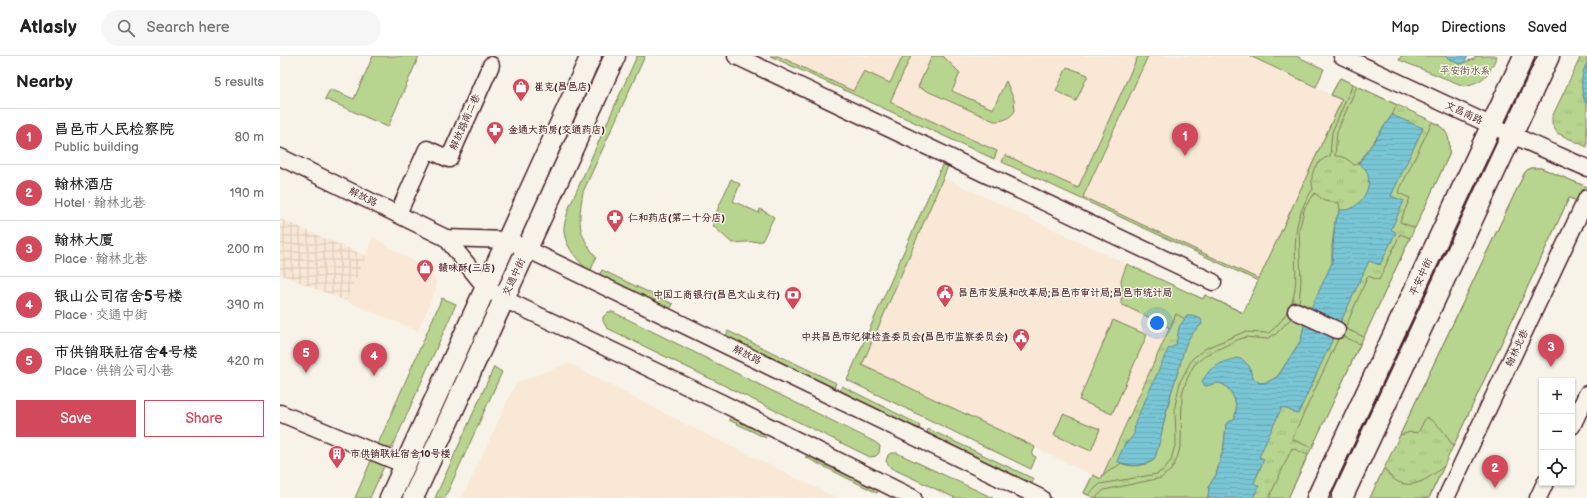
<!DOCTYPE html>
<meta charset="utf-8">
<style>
body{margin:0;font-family:"Balsamiq Sans","LXGW WenKai TC",sans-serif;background:#f6f6f6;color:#222}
.controls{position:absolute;right:12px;bottom:12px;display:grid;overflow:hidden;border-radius:0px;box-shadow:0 1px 3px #0004}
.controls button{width:36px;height:36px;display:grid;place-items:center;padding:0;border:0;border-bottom:1px solid #e0e0e0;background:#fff;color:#222;font:20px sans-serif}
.you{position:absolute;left:877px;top:267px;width:14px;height:14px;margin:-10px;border:3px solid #fff;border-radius:50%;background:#1a73e8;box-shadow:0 0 0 6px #1a73e833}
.badge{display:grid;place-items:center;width:26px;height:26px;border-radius:50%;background:#d1495b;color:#fff;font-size:13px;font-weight:700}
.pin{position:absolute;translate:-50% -33px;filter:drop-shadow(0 1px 2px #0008)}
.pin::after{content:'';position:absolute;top:21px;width:14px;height:12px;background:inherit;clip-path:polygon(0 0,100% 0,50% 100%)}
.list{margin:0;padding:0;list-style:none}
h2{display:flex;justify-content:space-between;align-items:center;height:52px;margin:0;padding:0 16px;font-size:17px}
h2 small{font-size:13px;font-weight:400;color:#767676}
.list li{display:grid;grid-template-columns:26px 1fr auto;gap:12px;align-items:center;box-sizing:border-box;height:56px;padding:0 16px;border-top:1px solid #e0e0e0}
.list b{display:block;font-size:15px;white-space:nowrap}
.list p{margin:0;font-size:13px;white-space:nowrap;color:#767676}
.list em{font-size:13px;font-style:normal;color:#767676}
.actions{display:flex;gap:8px;padding:12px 16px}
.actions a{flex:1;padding:9px 0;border:1px solid #d1495b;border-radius:0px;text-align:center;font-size:14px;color:#d1495b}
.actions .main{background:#d1495b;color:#fff}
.icon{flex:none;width:22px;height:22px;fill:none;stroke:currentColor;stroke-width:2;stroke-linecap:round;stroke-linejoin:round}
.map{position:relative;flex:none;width:1307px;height:442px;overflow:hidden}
header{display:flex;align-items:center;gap:24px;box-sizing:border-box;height:56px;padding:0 20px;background:#fff;border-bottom:1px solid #e0e0e0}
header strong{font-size:19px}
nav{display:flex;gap:22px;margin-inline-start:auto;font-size:14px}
.search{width:280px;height:36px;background:#f6f6f6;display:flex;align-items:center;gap:10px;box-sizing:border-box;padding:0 14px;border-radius:22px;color:#767676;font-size:15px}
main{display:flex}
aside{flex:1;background:#fff}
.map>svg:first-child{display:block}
</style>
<header>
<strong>Atlasly</strong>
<div class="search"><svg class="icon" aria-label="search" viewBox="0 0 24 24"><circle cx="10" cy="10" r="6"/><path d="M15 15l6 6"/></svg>Search here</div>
<nav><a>Map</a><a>Directions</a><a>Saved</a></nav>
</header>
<main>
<aside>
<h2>Nearby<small>5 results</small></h2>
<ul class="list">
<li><span class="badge">1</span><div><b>昌邑市人民检察院</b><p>Public building</p></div><em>80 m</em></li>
<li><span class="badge">2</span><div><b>翰林酒店</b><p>Hotel · 翰林北巷</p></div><em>190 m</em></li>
<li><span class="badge">3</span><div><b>翰林大厦</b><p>Place · 翰林北巷</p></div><em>200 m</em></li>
<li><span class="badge">4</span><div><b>银山公司宿舍5号楼</b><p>Place · 交通中街</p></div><em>390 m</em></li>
<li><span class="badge">5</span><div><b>市供销联社宿舍4号楼</b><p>Place · 供销公司小巷</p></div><em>420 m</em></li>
</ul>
<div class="actions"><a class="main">Save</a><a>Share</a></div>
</aside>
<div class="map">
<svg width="1307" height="442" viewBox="0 0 1307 442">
<defs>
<pattern id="industrial-grid" width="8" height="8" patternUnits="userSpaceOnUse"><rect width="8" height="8" fill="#f8e8d5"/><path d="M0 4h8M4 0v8" fill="none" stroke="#d6c7b7"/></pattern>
<pattern id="park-tufts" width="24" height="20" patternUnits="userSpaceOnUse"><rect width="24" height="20" fill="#b7d58e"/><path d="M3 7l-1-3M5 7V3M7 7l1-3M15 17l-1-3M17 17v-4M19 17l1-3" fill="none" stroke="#9fb67b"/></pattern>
<pattern id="water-rules" width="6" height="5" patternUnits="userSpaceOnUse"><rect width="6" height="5" fill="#79c7d6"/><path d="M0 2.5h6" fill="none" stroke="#6aaab8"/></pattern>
</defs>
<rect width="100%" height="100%" fill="#f7f3e8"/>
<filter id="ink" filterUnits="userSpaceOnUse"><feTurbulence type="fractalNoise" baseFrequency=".025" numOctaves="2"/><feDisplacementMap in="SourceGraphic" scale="8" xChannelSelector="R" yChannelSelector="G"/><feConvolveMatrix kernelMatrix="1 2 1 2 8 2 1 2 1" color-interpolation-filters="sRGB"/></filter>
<g filter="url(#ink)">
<g fill="#f8e8d5">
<polygon points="490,0 970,0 1062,44 979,224"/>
<polygon points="658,119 906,236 821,423 575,306"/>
<polygon points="93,181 149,215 152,218 156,227 156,232 138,275 66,245"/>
<polygon points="288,307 413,372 557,442 182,442 236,327"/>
</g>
<polygon fill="url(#industrial-grid)" points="0,163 86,200 66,245 0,218"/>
<g fill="url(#park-tufts)" stroke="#807a5c">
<polygon points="1301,0 1307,0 1307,91 1277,77 1272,68 1272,61"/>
<path d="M1060,22L1158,68C1169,79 1170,84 1169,99L1008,442H815L804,437L813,419L821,423L906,236L923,243L925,239L964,257L1062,44L1051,39Z"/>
<polygon points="1250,112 1261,112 1307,131 1301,146 1289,142 1149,442 1090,442 1245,116"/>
</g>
<g fill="#b7d58e" stroke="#807a5c">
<polygon points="93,0 139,0 108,71 45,43 50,33 74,43"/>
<path d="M357,0H365L303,136C298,166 297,176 316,201L310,217C300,206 286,193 284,176C283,169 287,161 288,154Z"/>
<polygon points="490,0 498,0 573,35 584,15 610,27 623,0 631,0 610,46 717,95 714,103"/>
<path d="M652,0H663L680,17L672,35L713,53L726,25L734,44L735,55C729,63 724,65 714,65L638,31Z"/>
<path d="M858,0H868L803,141L979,223L1062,44L1051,39L1060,22L1073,28L1052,76L1050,100C1035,105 1029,118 1033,133C1024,146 1017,162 1016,178C1012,219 1027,244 989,277L964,276L926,292L912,303L900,326L895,350L896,386L891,404L884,413L877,418L820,428L808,439L804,437L813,419L821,423C824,417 835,412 841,407C851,412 865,410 874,404L903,291L913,276L922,268L907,260L905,263L896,258L890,272L841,248L842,234L841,224L847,208L923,243L925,239L963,257L978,225L722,106L725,99L798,132Z"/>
<polygon points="970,0 1016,0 1044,13 1036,31"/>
<path d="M1121,0H1165L1179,8L1194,3L1196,0H1217C1208,19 1206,25 1184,30L1119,4Z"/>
<polygon points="787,11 808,19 796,45 776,35"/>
<path d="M1077,30L1117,49L1112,59L1079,107L1074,109C1068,103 1063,100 1055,100L1057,76Z"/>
<path d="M1152,66C1169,73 1170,82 1169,99L1135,172L1120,166L1130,142L1118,137Z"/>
<polygon points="663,107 669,108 582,309 755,391 752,399 756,401 751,413 567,324"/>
<path d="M1250,112H1261L1307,131L1301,146L1289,142L1173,391C1166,377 1159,368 1146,361L1138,377L1131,376L1120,379L1245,116Z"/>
<polygon points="451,123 460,128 453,145 479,157 480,153 494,161 482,185 452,187 433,170 433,164"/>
<polygon points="1035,137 1044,145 1059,147 1060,154 1055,166 1052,190 1052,207 1032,252 1019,246 1021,225 1019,174 1025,151"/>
<polygon points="1120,178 1130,182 1084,281 1065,272 1088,220 1099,224"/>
<polygon points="322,214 393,248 389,256 318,221"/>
<polygon points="162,242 176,248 112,392 107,392 98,388"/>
<polygon points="328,256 333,256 595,386 600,390 599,397 596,400 590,401 327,272 323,265 323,261"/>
<path d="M1013,260L1025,265L1021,284L998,320L988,326L980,327L973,322L969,310L934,327C946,325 955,339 956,350C957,354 955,358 955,362L946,368L944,390L936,419L929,430L928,442H815L824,434L881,422L891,414L897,403L901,387L902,338L907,323L914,309L926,299L957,284L966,281L986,283L996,278Z"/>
<polygon points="833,264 867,279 832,358 799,344"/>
<polygon points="448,275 556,327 552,336 445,283"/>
<polygon points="1060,279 1080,288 1032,392 1012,383"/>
<polygon points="214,311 222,316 165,442 155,442"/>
<polygon points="562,330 640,369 639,373 598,354 584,351 559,338"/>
<polygon points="452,358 477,369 486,382 449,364"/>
<polygon points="783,358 820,373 811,395 774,379"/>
<polygon points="648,373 754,423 750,431 662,389 647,376"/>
<polygon points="1012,392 1028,399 1008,442 989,442"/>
<polygon points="611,397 617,397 713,442 675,442 611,412 606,405 608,399"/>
<polygon points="93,400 105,408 90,442 75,442"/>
<polygon points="535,400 599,432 597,437 525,401"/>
<path d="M1164,410L1149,442H1090L1104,412C1122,440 1144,427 1164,410Z"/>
</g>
<g fill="url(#water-rules)" stroke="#668492">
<polygon points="1165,0 1188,0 1184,7 1179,8"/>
<path d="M1307,7V49C1300,40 1300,17 1307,7Z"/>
<path d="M1112,59L1143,72L1111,140L1124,145L1111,174L1116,176L1100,209L1089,205L1018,358L1002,351L979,401L984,403L974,427L979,430L973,442H928L929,430L936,419L944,390L946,368L955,362C955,358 957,353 956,350C955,341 947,326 937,327C933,327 930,330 925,330L922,325L930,314L943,306L957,302L963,304L969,310L973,322L980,327L988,326L998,320L1021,284L1025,265L1052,207L1054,178L1055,166L1060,154C1064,154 1069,154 1072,152C1085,145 1093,127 1086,114C1084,111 1081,109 1079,107Z"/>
<path d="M907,260H913L921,263L922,268C904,283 905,292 899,313C895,325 891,336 888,348C883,368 881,385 874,404C862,411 849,411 837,405L845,387L849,385L854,378L855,367L888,293L896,289L899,271Z"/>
</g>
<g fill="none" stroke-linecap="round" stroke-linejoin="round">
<defs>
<g id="minor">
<polyline points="456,0 933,226"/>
<polyline points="1062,0 1232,79 1307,112"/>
<polyline points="0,101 166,182 227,184 247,193 761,442"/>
<polyline points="118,158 147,93 169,103 211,9"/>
<polyline points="166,182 206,232 224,243 442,347 633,442"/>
<polyline points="1016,255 1057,274"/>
<polyline points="0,357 125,409"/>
<polyline points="1292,370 1307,338"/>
<polyline points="1166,442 1307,142"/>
<polyline points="1258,442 1265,427"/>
</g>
<g id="major">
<polyline points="110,442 311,0"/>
<polyline points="133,442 335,0"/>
<polyline points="1037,442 1244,0"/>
<polyline points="1062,442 1269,0"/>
</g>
</defs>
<use href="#minor" stroke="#4a1f2b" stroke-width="19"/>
<use href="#major" stroke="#4a1f2b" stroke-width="23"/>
<use href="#minor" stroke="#f7f3e8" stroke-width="16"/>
<use href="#major" stroke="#f7f3e8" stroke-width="20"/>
</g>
</g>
<defs>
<symbol id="shop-pin" viewBox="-11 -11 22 30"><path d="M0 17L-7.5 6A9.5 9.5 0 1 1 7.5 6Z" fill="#d1495b" stroke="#f7f3e8"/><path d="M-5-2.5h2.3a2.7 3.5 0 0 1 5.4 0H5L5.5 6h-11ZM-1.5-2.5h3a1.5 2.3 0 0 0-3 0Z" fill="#fff"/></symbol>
<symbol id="pharmacy-pin" viewBox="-11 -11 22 30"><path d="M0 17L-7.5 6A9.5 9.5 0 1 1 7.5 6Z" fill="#d1495b" stroke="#f7f3e8"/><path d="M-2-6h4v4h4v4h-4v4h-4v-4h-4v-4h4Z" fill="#fff"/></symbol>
<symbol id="civic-pin" viewBox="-11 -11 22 30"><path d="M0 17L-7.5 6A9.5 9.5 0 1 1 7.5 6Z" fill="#d1495b" stroke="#f7f3e8"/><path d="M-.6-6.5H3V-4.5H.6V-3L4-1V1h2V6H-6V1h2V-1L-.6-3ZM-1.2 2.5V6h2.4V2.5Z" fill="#fff"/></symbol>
<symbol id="bank-pin" viewBox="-11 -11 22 30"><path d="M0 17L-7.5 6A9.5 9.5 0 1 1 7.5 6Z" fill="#d1495b" stroke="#f7f3e8"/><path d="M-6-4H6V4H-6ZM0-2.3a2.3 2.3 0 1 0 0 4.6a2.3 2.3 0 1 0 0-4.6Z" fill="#fff"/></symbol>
<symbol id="building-pin" viewBox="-11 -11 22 30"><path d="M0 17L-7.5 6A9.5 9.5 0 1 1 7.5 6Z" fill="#d1495b" stroke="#f7f3e8"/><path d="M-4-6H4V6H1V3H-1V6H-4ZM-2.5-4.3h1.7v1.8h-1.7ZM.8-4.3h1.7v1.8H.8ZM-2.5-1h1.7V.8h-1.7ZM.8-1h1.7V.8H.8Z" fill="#fff"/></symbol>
</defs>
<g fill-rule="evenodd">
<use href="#shop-pin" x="231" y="21" width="20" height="27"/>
<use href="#pharmacy-pin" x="205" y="64" width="20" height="27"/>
<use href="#pharmacy-pin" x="325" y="152" width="20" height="27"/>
<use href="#shop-pin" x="135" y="202" width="20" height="27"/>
<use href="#civic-pin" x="655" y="227" width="20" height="27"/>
<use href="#bank-pin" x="503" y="229" width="20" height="27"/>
<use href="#civic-pin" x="731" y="271" width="20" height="27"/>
<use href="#building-pin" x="47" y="388" width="20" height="27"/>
</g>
<g text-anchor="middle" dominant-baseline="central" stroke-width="3" stroke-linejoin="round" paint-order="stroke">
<g font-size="10" fill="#654c44" stroke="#f7f3e8">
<text x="1185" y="15">平安街水系</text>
</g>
<g font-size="10" font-weight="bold" fill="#4a1f2b" stroke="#f7f3e8" text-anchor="start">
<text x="254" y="31">崔克(昌邑店)</text>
<text x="228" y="74">金通大药房(交通药店)</text>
<text x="348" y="162">仁和药店(第二十分店)</text>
<text x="158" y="212">赣味酥(三店)</text>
<text x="678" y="237">昌邑市发展和改革局;昌邑市审计局;昌邑市统计局</text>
<text x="500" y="239" text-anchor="end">中国工商银行(昌邑文山支行)</text>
<text x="728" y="281" text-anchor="end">中共昌邑市纪律检查委员会(昌邑市监察委员会)</text>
<text x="70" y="398">市供销联社宿舍10号楼</text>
</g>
<g font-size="10" fill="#4a1f2b" stroke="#f7f3e8">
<text transform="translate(1184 57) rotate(25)">文昌南路</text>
<text transform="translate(185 66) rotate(-66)">解放路南二巷</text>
<text transform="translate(83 141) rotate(26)">解放路</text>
<text transform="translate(234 221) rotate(-65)">交通中街</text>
<text transform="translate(1141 221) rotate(-65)">平安中街</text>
<text transform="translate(1237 292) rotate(-65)">翰林北巷</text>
<text transform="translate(467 299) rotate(26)">解放路</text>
</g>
</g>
</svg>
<div class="controls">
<button>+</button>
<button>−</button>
<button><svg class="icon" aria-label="locate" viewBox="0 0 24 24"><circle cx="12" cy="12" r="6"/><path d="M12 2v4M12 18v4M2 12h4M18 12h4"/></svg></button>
</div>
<div class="you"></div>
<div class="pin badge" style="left:905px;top:100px">1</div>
<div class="pin badge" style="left:1215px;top:432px">2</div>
<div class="pin badge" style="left:1271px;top:311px">3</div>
<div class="pin badge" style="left:94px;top:320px">4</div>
<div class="pin badge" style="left:26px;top:317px">5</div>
</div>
</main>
